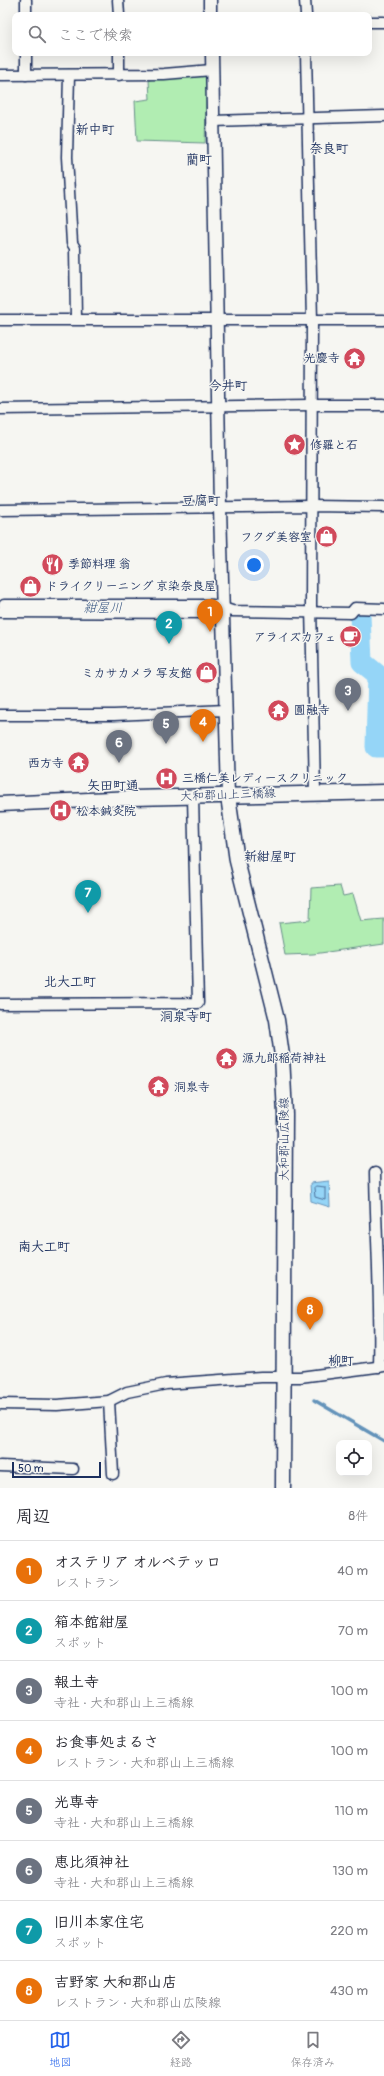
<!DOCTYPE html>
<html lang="ja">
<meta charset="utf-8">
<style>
body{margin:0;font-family:Pangolin,"Klee One",sans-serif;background:#f7f7f7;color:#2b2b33}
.controls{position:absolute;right:12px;bottom:12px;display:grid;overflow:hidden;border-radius:8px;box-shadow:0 4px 16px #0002}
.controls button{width:36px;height:36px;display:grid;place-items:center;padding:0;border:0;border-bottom:1px solid #e1e1e2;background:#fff;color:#2b2b33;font:20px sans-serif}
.scale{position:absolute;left:12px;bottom:10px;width:89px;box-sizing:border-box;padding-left:4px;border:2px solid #1b2f5e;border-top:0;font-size:11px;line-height:14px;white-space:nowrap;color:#1b2f5e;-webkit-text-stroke:3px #f6f6f2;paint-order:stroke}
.you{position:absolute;left:254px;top:565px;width:14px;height:14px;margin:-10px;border:3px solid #fff;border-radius:50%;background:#1a73e8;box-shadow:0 0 0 6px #1a73e833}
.badge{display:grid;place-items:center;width:26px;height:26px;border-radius:50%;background:#2563eb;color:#fff;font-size:13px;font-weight:700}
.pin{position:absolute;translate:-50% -33px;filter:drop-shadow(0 1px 2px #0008)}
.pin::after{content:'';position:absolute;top:21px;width:14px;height:12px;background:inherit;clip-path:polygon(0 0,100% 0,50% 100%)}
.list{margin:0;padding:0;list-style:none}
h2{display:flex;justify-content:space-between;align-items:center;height:52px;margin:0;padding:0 16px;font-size:17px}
h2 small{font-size:13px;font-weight:400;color:#7c7c81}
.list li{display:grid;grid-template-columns:26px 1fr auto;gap:12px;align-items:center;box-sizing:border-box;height:60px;padding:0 16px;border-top:1px solid #e1e1e2}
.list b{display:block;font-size:15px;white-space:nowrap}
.list p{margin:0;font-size:13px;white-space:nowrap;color:#7c7c81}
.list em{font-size:13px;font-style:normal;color:#7c7c81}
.icon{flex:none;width:22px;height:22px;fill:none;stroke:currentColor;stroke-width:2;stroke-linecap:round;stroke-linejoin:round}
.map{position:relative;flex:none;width:384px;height:1488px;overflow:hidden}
.search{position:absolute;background:#fff;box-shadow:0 4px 16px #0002;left:12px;right:12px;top:12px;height:44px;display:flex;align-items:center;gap:10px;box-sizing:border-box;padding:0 14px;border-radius:8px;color:#7c7c81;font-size:15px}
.sheet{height:532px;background:#fff}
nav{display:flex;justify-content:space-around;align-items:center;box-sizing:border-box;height:56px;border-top:1px solid #e1e1e2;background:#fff;font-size:11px;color:#7c7c81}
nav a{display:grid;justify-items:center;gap:2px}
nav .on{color:#2563eb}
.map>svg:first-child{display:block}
</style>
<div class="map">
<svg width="384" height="1488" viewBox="0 0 384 1488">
<rect width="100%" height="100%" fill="#f6f6f2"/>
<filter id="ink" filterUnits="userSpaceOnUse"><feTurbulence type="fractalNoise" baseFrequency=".025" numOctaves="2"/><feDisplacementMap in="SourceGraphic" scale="8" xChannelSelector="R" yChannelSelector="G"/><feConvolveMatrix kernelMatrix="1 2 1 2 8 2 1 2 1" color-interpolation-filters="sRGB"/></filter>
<g filter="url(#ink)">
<g fill="#b1edb2" stroke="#668e88">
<polygon points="207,72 205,143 137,141 135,101 150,99 149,80"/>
<polygon points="340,886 343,896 353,894 361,921 384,919 384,944 313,954 285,955 279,923 310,920 311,888"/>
</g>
<polygon fill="#95d5f7" stroke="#6493ba" points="329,1181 330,1207 311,1201 310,1183"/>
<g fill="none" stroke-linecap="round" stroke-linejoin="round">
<polygon stroke="#4c719b" stroke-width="1" points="316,1186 325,1187 325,1200 315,1197 314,1188"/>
<polyline stroke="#6493ba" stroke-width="3.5" points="314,1400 384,1441"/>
<polyline stroke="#95d5f7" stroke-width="21" points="360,615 362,662 378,675 376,747 384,747"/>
<defs>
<g id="minor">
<polyline points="118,0 119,15"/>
<polyline points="305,0 306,15"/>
<polyline points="26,15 26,0"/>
<polyline points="369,22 384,22"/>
<polyline points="119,53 119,75"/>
<polyline points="306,53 312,321 311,606 315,793"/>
<polyline points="0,75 164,74 212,70"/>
<polyline points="26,75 26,53"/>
<polyline points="69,75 67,157 72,243 75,248 76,319"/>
<polyline points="213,121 384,116"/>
<polyline points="0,320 384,320"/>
<polyline points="0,409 311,405 384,405"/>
<polyline points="0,510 311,506 384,507"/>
<polyline points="4,605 213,605 225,608"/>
<polyline points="0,612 214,613 223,608 232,611 351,613 355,608 384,609"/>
<polyline points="0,715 114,715 226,710"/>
<polyline points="0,1004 198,1003 193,797"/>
<path d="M375,1173C376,1238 381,1302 379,1367"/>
<polyline points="109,1401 113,1474"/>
<polyline points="0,1404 57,1405 109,1401 127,1392 166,1384 261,1377 300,1377 384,1366"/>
<polyline points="0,1466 73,1469"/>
</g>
<g id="tertiary">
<polyline points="210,0 210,15"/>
<polyline points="212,53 220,508 228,796"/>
</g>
<g id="secondary">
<polyline points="228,796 237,861 277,1020 282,1056 285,1114 283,1488"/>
<polyline points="0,804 133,798 384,792"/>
</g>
</defs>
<use href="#minor" stroke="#1b2f5e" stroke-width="13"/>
<use href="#tertiary" stroke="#1b2f5e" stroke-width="15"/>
<use href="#secondary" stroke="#1b2f5e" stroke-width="17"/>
<use href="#minor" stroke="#f6f6f2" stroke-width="10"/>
<use href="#tertiary" stroke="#f6f6f2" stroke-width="12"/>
<use href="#secondary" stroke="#f6f6f2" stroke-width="14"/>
</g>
</g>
<defs>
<symbol id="temple-disc" viewBox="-11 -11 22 22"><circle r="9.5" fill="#d1495b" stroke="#f6f6f2"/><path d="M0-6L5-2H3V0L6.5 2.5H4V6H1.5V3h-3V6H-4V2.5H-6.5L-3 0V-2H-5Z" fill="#fff"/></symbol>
<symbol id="sight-disc" viewBox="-11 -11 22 22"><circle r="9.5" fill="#d1495b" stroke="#f6f6f2"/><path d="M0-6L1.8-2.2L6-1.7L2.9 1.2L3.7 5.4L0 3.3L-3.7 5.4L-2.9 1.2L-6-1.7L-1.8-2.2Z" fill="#fff"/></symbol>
<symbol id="shop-disc" viewBox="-11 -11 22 22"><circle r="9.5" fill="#d1495b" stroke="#f6f6f2"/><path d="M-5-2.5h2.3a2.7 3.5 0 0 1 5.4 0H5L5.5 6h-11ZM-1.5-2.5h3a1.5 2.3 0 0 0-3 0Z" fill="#fff"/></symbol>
<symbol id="restaurant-disc" viewBox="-11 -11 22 22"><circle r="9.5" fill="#d1495b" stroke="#f6f6f2"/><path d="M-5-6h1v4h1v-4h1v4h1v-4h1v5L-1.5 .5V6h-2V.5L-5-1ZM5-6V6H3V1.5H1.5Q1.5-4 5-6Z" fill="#fff"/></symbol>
<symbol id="cafe-disc" viewBox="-11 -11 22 22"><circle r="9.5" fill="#d1495b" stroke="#f6f6f2"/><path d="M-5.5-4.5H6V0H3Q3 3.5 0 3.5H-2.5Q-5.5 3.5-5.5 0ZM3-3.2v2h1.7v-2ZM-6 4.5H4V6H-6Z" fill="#fff"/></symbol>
<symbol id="hospital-disc" viewBox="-11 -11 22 22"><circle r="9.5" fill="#d1495b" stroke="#f6f6f2"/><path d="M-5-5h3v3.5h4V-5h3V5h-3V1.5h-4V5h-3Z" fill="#fff"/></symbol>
</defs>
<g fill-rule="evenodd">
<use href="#temple-disc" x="342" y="346" width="25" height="25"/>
<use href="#sight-disc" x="282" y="432" width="25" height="25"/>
<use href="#shop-disc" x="314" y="524" width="25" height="25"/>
<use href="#restaurant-disc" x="40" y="552" width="25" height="25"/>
<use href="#shop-disc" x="18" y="574" width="25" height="25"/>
<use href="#cafe-disc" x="338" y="624" width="25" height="25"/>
<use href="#shop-disc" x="194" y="660" width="25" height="25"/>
<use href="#temple-disc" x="266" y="698" width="25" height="25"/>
<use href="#temple-disc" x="66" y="750" width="25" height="25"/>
<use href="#hospital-disc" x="154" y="766" width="25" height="25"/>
<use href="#hospital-disc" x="48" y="798" width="25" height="25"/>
<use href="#temple-disc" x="214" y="1046" width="25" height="25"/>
<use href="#temple-disc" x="146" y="1074" width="25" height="25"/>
</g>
<g text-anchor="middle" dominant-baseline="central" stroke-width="3" stroke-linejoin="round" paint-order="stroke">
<g font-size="12" font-weight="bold" fill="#1b2f5e" stroke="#f6f6f2" text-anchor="start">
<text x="340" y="358" text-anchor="end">光慶寺</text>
<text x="310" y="445">修羅と石</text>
<text x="312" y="537" text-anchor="end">フクダ美容室</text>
<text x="68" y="564">季節料理 翁</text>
<text x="46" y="586">ドライクリーニング 京染奈良屋</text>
<text x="336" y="637" text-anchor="end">アライズカフェ</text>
<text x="192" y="673" text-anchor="end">ミカサカメラ 写友館</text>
<text x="294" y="710">圓融寺</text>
<text x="64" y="763" text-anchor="end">西方寺</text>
<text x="182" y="778">三橋仁美レディースクリニック</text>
<text x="76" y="811">松本鍼灸院</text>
<text x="242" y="1058">源九郎稲荷神社</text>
<text x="174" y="1087">洞泉寺</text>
</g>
<g font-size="12" fill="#1b2f5e" stroke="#f6f6f2">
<text transform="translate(228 795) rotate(-2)">大和郡山上三橋線</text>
<text transform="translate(284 1139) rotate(-90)">大和郡山広陵線</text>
</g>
<g font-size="13" font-weight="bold" fill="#1b2f5e" stroke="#f6f6f2">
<text x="95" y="130">新中町</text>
<text x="329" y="149">奈良町</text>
<text x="199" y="160">藺町</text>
<text x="228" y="386">今井町</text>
<text x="201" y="501">豆腐町</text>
<text x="113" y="786">矢田町通</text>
<text x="270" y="857">新紺屋町</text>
<text x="70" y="982">北大工町</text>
<text x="186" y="1017">洞泉寺町</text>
<text x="44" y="1247">南大工町</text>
<text x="341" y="1361">柳町</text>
</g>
<g font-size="13" font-style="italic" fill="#3a5884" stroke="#f6f6f2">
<text x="103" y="608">紺屋川</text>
</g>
</g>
</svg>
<div class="controls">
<button><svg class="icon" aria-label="locate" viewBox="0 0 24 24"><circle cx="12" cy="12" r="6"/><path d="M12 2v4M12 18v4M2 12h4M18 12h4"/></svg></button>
</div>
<div class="scale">50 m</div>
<div class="you"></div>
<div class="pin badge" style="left:210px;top:632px;background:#e8710a">1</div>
<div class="pin badge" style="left:169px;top:644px;background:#0f9aa8">2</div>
<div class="pin badge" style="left:348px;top:711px;background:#6b7280">3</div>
<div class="pin badge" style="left:203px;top:742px;background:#e8710a">4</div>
<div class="pin badge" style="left:166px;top:744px;background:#6b7280">5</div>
<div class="pin badge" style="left:119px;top:763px;background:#6b7280">6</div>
<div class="pin badge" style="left:88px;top:913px;background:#0f9aa8">7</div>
<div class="pin badge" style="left:310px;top:1330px;background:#e8710a">8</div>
<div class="search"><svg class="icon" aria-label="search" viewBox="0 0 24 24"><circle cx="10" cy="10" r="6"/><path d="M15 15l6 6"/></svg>ここで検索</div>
</div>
<section class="sheet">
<h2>周辺<small>8件</small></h2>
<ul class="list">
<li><span class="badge" style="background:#e8710a">1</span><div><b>オステリア オルベテッロ</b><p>レストラン</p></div><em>40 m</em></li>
<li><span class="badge" style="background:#0f9aa8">2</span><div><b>箱本館紺屋</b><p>スポット</p></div><em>70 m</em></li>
<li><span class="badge" style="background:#6b7280">3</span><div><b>報土寺</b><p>寺社 · 大和郡山上三橋線</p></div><em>100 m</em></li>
<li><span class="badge" style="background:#e8710a">4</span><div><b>お食事処まるさ</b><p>レストラン · 大和郡山上三橋線</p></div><em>100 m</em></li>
<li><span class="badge" style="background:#6b7280">5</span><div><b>光専寺</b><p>寺社 · 大和郡山上三橋線</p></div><em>110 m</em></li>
<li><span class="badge" style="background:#6b7280">6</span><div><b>恵比須神社</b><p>寺社 · 大和郡山上三橋線</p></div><em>130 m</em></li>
<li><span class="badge" style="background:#0f9aa8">7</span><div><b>旧川本家住宅</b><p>スポット</p></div><em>220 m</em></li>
<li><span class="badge" style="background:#e8710a">8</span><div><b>吉野家 大和郡山店</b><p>レストラン · 大和郡山広陵線</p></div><em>430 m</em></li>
</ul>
</section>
<nav>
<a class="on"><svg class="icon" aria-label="map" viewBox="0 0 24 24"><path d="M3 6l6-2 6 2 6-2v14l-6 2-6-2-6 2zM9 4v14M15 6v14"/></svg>地図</a>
<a><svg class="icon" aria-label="directions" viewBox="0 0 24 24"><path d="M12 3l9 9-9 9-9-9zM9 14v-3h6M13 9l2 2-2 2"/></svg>経路</a>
<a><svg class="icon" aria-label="saved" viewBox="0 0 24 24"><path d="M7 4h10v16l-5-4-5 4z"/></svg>保存済み</a>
</nav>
